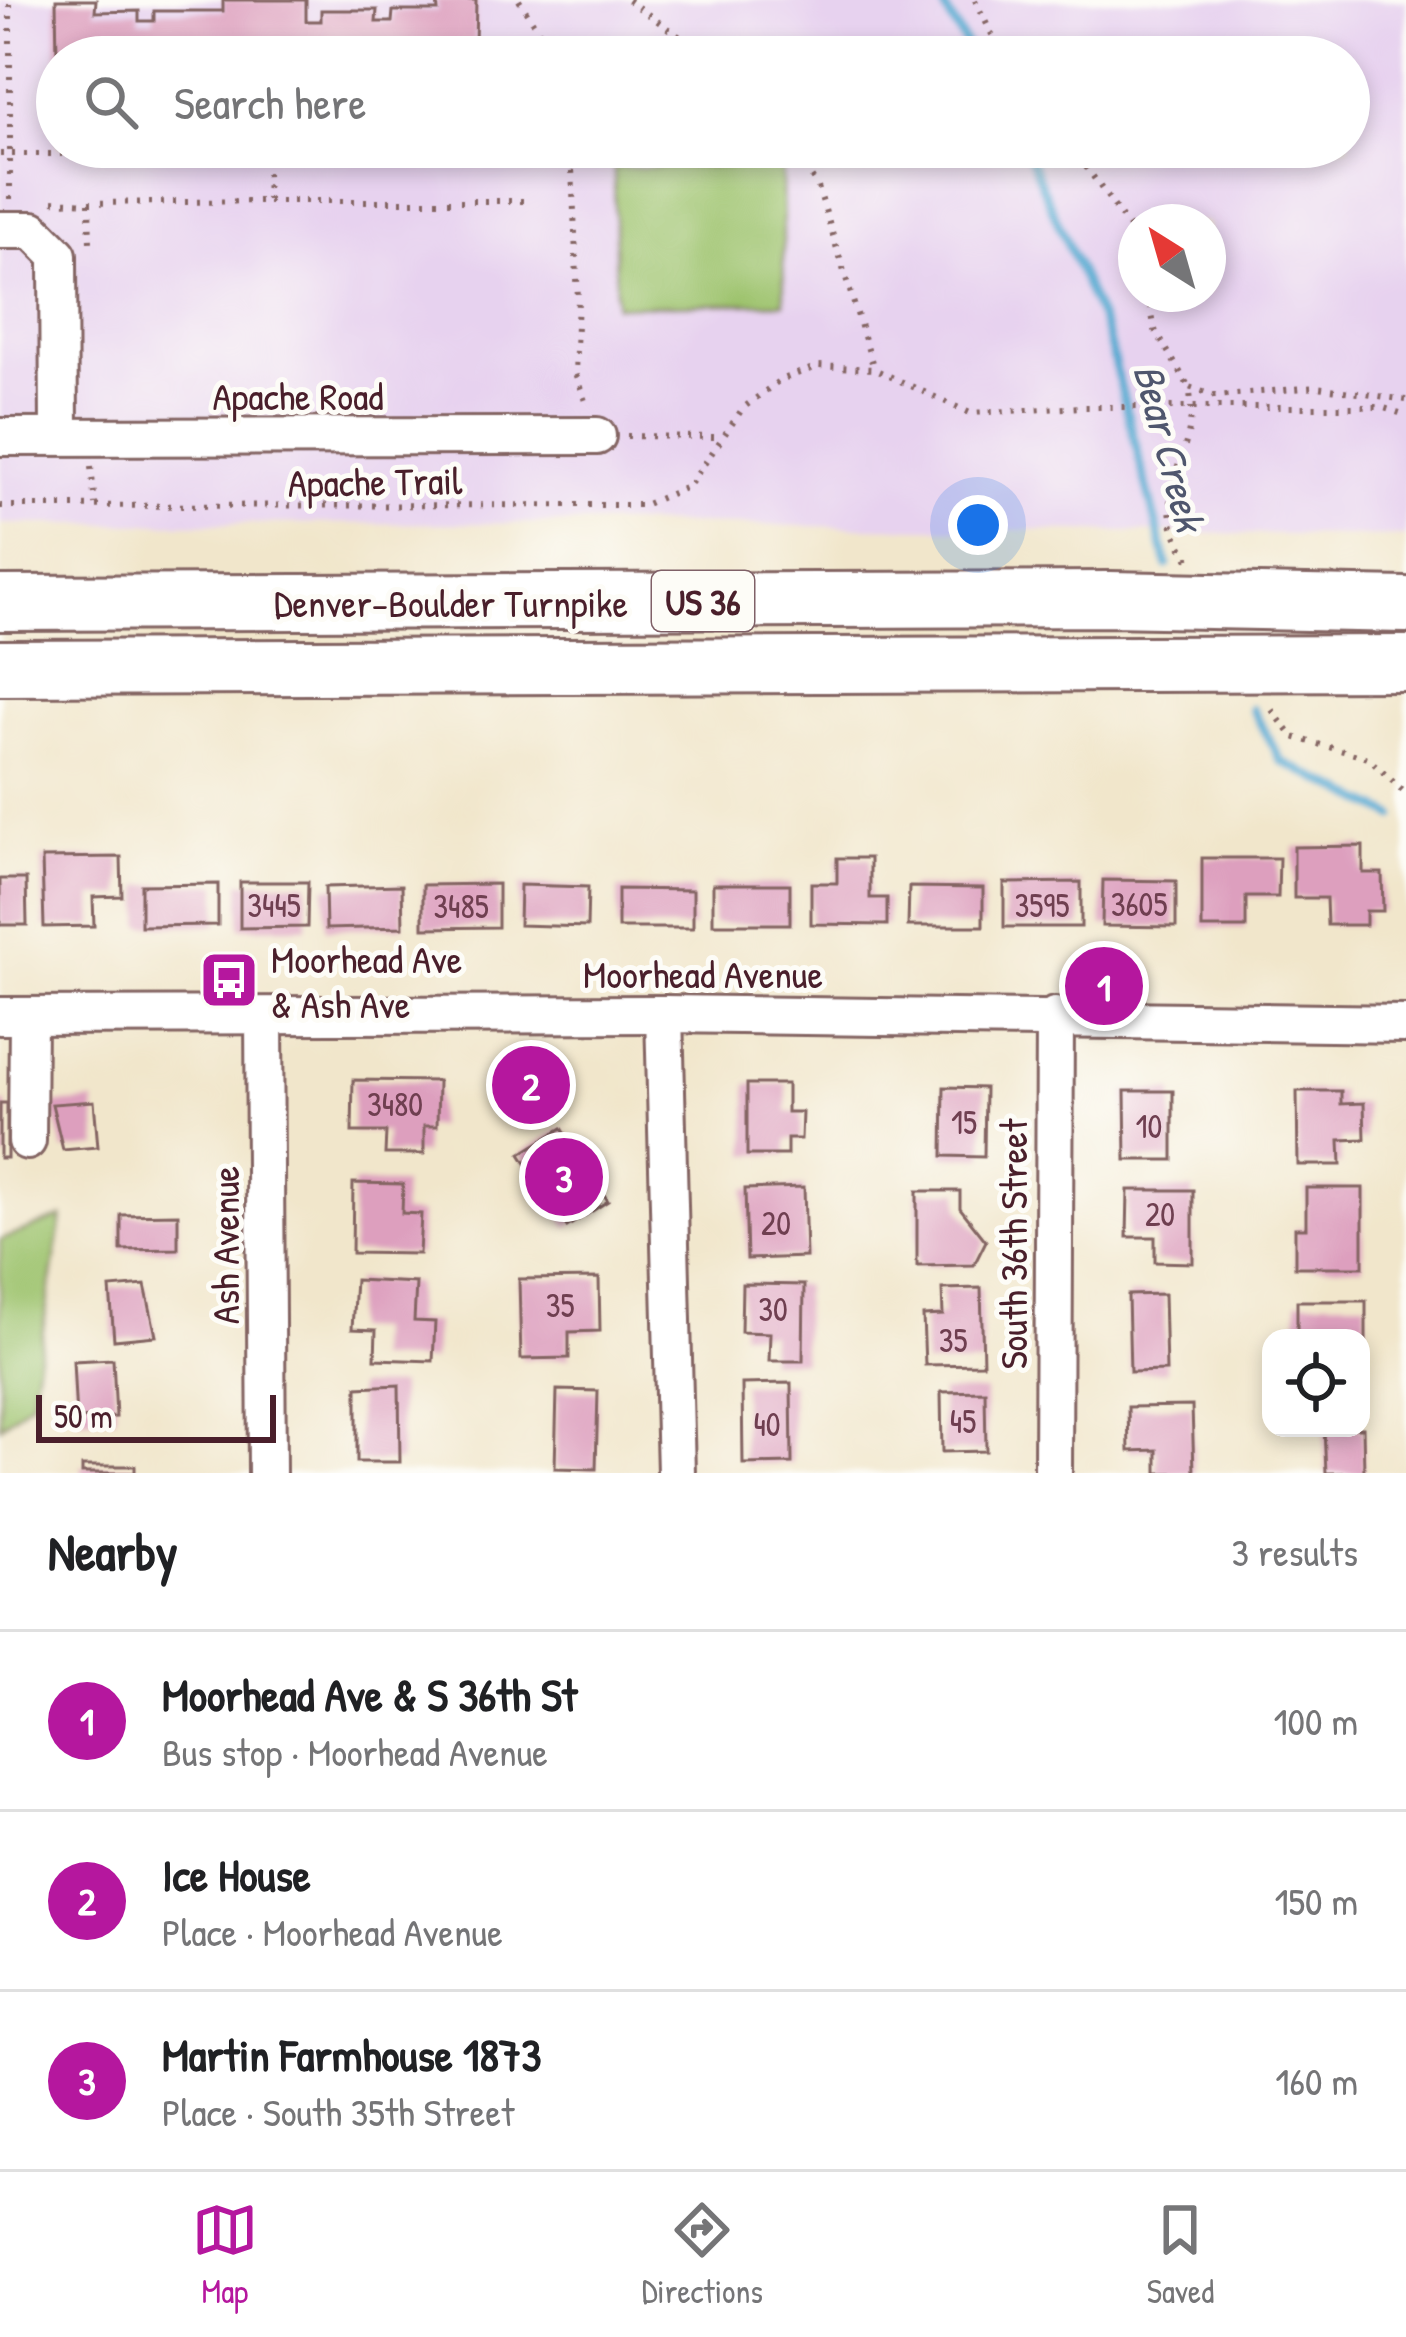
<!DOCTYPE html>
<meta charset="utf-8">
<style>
body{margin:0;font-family:"Patrick Hand",sans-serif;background:#f2f2f2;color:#202124}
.controls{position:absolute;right:36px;bottom:36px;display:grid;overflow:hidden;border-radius:24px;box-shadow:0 6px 18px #0003}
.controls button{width:108px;height:108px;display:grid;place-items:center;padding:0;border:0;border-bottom:3px solid #e0e0e0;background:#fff;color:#202124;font:60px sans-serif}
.compass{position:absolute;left:1118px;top:204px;width:108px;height:108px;border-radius:50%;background:#fff;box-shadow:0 6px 18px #0003;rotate:323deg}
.scale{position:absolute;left:36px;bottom:30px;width:240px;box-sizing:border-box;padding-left:12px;border:6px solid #4a1f2b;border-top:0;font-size:33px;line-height:42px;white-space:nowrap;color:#4a1f2b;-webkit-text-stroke:9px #fdfcf7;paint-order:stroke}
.you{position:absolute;left:978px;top:525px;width:42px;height:42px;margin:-30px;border:9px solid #fff;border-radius:50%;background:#1a73e8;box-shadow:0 0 0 18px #1a73e833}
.badge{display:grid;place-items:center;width:78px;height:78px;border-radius:50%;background:#b5179e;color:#fff;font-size:39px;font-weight:700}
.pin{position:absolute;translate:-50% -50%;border:6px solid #fff;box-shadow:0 3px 12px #0006}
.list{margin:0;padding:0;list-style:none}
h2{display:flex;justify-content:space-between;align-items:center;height:156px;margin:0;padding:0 48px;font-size:51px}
h2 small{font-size:39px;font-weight:400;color:#757577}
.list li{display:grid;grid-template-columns:78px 1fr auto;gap:36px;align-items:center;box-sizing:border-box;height:180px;padding:0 48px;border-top:3px solid #e0e0e0}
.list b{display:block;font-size:45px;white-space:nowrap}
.list p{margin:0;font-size:39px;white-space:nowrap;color:#757577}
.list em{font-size:39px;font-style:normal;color:#757577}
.icon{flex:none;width:66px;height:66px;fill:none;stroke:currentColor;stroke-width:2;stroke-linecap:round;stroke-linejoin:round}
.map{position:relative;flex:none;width:1406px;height:1473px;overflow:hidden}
.search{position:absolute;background:#fff;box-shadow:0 6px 18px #0003;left:36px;right:36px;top:36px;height:132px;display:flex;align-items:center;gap:30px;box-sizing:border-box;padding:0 42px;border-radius:66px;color:#757577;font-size:45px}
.sheet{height:696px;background:#fff}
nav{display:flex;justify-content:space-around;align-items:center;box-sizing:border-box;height:168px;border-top:3px solid #e0e0e0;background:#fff;font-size:33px;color:#757577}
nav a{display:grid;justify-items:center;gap:6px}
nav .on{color:#b5179e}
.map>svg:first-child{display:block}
</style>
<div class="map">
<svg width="1406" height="1473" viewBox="0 0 1406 1473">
<rect width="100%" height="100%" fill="#fdfcf7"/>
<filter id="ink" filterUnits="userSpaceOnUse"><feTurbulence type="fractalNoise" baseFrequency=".00833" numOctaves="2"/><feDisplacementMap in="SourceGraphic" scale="24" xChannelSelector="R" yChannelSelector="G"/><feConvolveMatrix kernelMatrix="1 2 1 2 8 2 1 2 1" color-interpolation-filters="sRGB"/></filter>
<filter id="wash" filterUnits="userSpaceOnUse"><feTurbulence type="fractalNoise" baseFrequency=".004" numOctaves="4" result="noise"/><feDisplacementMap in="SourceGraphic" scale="48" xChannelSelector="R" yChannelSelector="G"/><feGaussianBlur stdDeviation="2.7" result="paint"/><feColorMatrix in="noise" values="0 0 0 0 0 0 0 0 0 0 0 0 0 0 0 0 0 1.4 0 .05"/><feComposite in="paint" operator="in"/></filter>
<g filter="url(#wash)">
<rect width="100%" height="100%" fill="#f1e6cb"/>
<path fill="#e7d2ef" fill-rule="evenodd" d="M0,0H1406V537L632,523L0,524ZM57,57H1349V147H57ZM1136,222H1208V294H1136Z"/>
<g fill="#9cc26c" stroke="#73704c" stroke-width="3">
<polygon points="782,165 784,303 616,306 614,168"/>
<polygon points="62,1217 31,1401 0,1427 0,1240"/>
</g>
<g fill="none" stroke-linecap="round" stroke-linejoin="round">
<g stroke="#56a9d1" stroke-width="9">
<polyline points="940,0 973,57"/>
<polyline points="1025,147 1107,335 1167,565"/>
<polyline points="1252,709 1281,761 1394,816"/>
</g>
</g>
<g id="blocks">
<g fill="#dd9fbe">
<polygon points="56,0 96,0 95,12 139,11 139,21 154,21 154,11 223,11 223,0 306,0 306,21 321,21 321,10 377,10 376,22 392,22 393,11 438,11 437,0 476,0 475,45 465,47 465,57 57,57"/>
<polygon points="1363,846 1363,873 1382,873 1383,911 1366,911 1366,925 1327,925 1326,898 1294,898 1294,847"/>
<polygon points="121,857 122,896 93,897 94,926 44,927 42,858"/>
<polygon points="837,858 870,858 870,898 887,898 887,925 811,924 811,883 837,883"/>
<polygon points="1202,858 1279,858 1278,897 1246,897 1246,928 1202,928"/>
<polygon points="0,879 26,879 27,925 0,925"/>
<polygon points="1103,880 1176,881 1176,927 1102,926"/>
<polygon points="240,882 308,882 307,927 240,928"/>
<polygon points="1081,882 1081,927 1004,927 1004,883"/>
<polygon points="218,884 218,925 141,926 141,885"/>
<polygon points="498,884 498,927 423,928 423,885"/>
<rect x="713" y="884" width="77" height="40"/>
<polygon points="402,885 403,927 326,929 325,887"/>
<polygon points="520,885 588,887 587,927 519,925"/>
<polygon points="909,887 983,888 983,926 908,926"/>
<polygon points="618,889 693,890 693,928 618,928"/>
<polygon points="535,1063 553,1090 526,1108 508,1080"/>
<polygon points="353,1080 438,1081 437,1126 424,1126 424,1154 385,1154 386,1132 352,1132"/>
<polygon points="747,1084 787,1084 787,1112 802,1112 801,1139 787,1139 787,1155 747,1155"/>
<polygon points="944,1087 985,1088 984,1157 943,1156"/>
<polygon points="1125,1091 1173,1091 1173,1160 1126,1160"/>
<polygon points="1297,1091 1341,1091 1341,1104 1364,1103 1365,1139 1340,1140 1341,1165 1298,1165"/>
<polygon points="94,1101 98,1147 63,1150 52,1104"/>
<rect x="0" y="1103" width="7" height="55"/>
<polygon points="562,1128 608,1201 567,1227 520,1154"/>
<polygon points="353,1183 403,1184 402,1213 421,1214 419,1254 352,1253"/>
<polygon points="804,1187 806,1257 747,1259 745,1189"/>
<polygon points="1306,1188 1363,1188 1363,1267 1295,1267 1295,1228 1306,1228"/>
<polygon points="1128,1190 1193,1190 1193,1263 1155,1262 1155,1237 1127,1237"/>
<polygon points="917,1191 960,1191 960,1208 986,1241 974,1265 917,1266"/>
<polygon points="178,1214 178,1249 121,1250 121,1215"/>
<polygon points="599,1278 600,1331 569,1332 569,1358 521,1359 519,1279"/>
<polygon points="355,1280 416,1283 414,1321 435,1322 433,1361 375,1359 376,1330 352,1329"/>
<polygon points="742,1284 804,1285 803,1361 769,1361 770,1333 741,1332"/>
<polygon points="145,1285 156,1336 114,1340 110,1288"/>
<polygon points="981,1288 983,1364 925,1365 923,1316 943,1315 942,1289"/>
<polygon points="1164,1294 1166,1371 1130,1372 1128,1295"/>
<polygon points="1297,1301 1366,1301 1366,1351 1361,1351 1361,1338 1297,1338"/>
<polygon points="113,1359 116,1417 76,1419 73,1361"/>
<polygon points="791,1383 792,1463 743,1464 742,1384"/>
<polygon points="399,1385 400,1462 357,1462 357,1387"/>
<polygon points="557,1390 598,1391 596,1469 555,1468"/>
<polygon points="985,1391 986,1451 942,1452 941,1392"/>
<polygon points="1192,1406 1194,1473 1157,1473 1157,1450 1129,1451 1128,1407"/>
<polygon points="1324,1428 1363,1428 1364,1473 1326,1473"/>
<rect x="82" y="1466" width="53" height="7"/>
</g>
</g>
</g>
<g filter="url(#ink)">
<use href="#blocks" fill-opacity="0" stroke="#846563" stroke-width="3"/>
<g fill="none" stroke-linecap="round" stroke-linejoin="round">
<defs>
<g id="minor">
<polyline points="0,230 33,230 58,255 59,436"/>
<polyline points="0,437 597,436"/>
<polyline points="664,1014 676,1473"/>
<polyline points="0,1016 664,1014 1406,1024"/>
<polyline points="264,1016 267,1473"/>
<polyline points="27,1141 28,1016"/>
<polyline points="1053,1473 1055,1016"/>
</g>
<g id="highway">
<polyline points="0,603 1110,599 1406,605"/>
<polyline points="0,668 1406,663"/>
</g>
</defs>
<use href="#minor" stroke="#846563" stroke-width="42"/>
<use href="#highway" stroke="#846563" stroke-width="60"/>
<g stroke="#846563" stroke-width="6" stroke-dasharray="3 9" stroke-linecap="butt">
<polyline points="519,0 555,57"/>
<polyline points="628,0 708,57"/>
<polyline points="975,0 1003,57"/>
<polyline points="571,147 578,299 575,373 585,401"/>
<polyline points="792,147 818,187 874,369"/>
<polyline points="1072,147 1136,237"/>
<polyline points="0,154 630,155"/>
<polyline points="10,199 10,0"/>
<polyline points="53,201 89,203 90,244"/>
<polyline points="268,201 526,201"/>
<polyline points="89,203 268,201 266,147"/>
<polyline points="1148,294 1155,330 1189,387"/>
<polyline points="627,436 719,437"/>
<polyline points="91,467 95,504"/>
<polyline points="0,506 644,505 689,486 743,408 780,380 819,366 874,369 970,413 1083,407 1381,407 1406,415"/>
<path d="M1189,559C1140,486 1203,460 1189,387L1215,396L1317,387L1406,400"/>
<polyline points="1272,710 1293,737 1368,758 1406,794"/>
</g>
<use href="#minor" stroke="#fff" stroke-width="36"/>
<use href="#highway" stroke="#fff" stroke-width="54"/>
</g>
</g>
<defs>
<symbol id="bus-square" viewBox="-11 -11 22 22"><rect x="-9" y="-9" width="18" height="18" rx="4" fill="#b5179e" stroke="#fdfcf7"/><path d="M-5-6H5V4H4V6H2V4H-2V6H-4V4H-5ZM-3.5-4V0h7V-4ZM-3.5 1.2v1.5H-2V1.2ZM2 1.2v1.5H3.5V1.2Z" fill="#fff"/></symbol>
</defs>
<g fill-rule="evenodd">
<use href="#bus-square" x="196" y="947" width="66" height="66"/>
</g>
<g text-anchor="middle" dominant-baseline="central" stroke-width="10" stroke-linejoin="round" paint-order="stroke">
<g font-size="33" fill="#6f3f50">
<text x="1139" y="904">3605</text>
<text x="274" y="905">3445</text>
<text x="1042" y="905">3595</text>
<text x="461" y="906">3485</text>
<text x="395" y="1104">3480</text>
<text x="964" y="1122">15</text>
<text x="1149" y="1126">10</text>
<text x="1160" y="1214">20</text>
<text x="776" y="1223">20</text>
<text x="560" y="1305">35</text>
<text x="773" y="1309">30</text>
<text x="953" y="1340">35</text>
<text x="963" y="1421">45</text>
<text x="767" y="1424">40</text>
</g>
<rect fill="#fdfcf7" stroke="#806168" stroke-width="3" x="652" y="571" width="102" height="60" rx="9"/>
<g font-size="36" font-weight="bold" fill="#4a1f2b">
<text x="703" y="601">US 36</text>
</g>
<g font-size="39" fill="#4a1f2b" stroke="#fdfcf7">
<text x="298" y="395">Apache Road</text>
<text transform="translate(375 481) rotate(-1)">Apache Trail</text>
<text x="451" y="602">Denver–Boulder Turnpike</text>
<text x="703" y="973">Moorhead Avenue</text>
<text transform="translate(1012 1244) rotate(-90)">South 36th Street</text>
<text transform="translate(224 1245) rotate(-90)">Ash Avenue</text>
</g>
<g font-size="39" fill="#4a1f2b" stroke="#fdfcf7" text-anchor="start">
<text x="271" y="958">Moorhead Ave<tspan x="271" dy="45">&amp; Ash Ave</tspan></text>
</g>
<g font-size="42" font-style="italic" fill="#4f566d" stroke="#fdfcf7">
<text transform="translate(1170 447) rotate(75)">Bear Creek</text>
</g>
</g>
</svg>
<div class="controls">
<button><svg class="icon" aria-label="locate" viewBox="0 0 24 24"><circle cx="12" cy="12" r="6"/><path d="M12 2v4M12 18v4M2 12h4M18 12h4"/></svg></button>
</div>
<svg class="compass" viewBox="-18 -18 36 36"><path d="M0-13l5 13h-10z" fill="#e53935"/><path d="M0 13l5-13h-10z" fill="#757577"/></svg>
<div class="scale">50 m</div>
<div class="you"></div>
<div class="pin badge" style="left:1104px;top:986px">1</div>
<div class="pin badge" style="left:531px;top:1085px">2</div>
<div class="pin badge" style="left:564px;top:1177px">3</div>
<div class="search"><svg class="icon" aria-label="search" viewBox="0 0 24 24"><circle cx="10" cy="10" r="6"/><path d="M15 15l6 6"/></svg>Search here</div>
</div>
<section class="sheet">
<h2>Nearby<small>3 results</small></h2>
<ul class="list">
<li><span class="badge">1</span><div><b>Moorhead Ave &amp; S 36th St</b><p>Bus stop · Moorhead Avenue</p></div><em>100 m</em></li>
<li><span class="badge">2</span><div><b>Ice House</b><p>Place · Moorhead Avenue</p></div><em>150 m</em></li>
<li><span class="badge">3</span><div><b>Martin Farmhouse 1873</b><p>Place · South 35th Street</p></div><em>160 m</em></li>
</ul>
</section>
<nav>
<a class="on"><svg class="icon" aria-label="map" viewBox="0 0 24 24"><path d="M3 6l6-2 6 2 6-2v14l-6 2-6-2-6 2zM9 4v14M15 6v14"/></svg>Map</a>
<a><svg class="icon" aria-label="directions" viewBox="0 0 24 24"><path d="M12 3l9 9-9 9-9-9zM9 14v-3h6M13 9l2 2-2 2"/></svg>Directions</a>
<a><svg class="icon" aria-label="saved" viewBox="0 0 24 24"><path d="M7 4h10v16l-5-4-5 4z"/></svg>Saved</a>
</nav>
